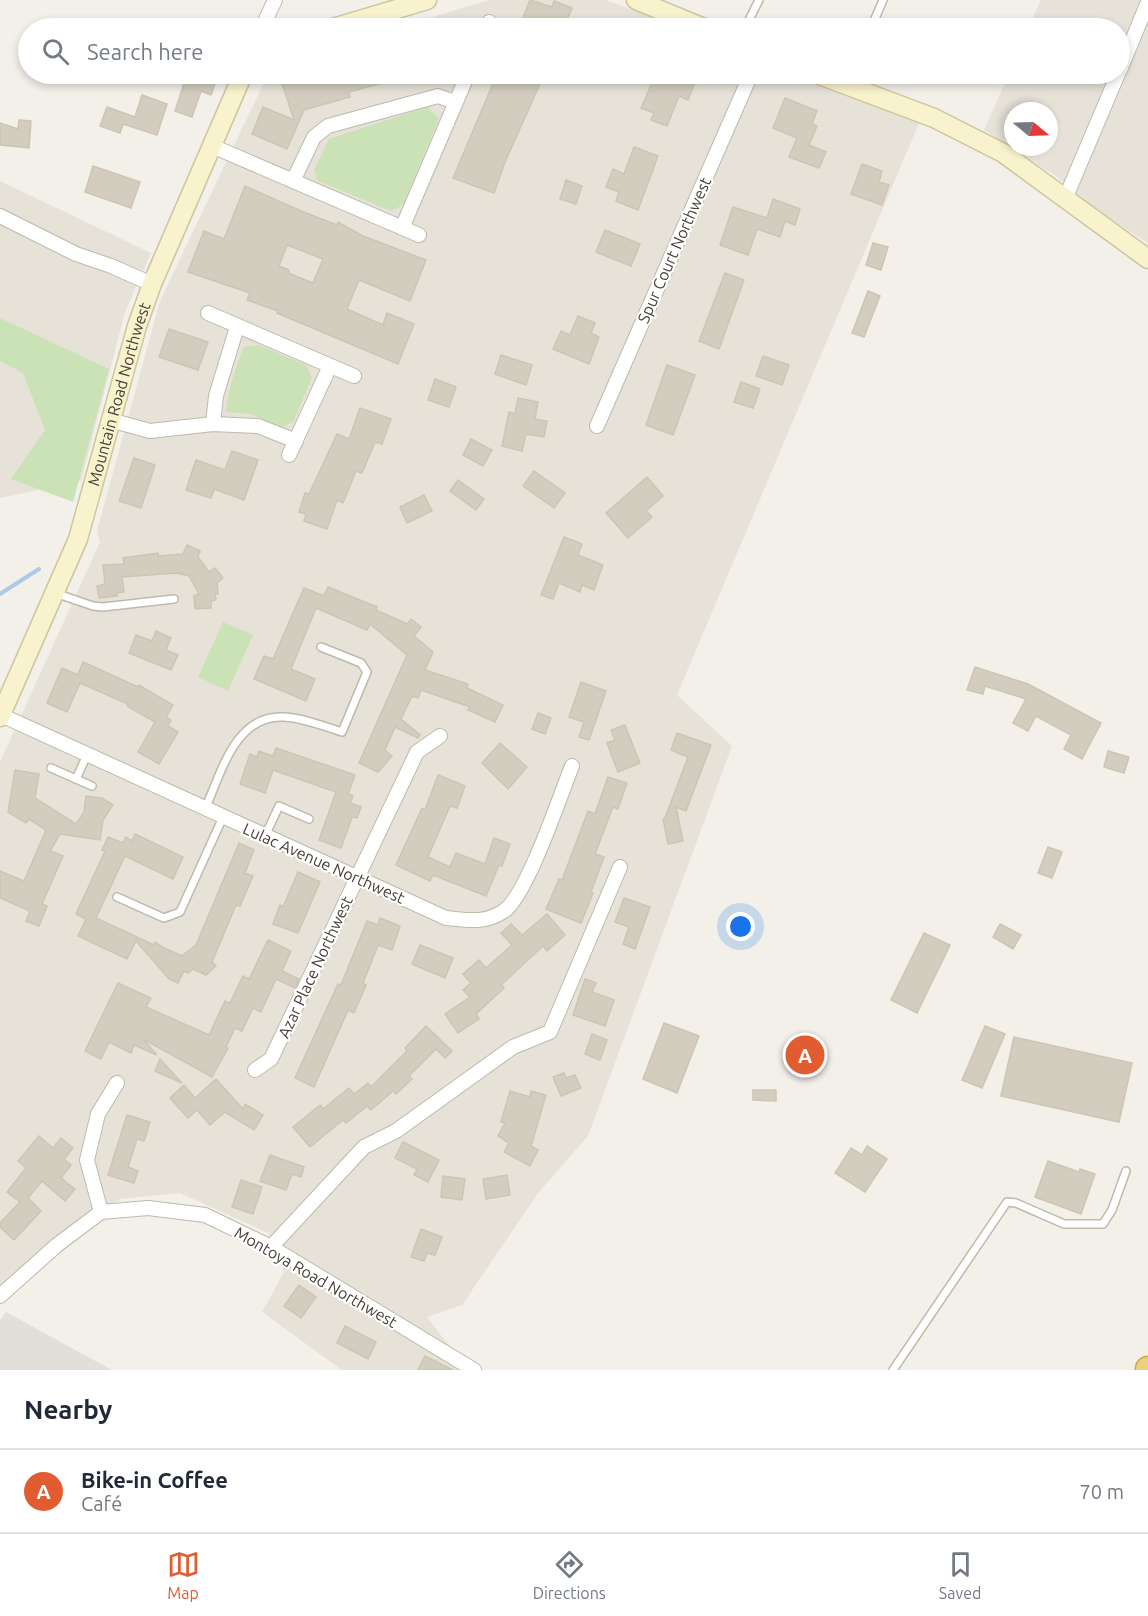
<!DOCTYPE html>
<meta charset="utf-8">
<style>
body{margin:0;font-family:Ubuntu,sans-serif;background:#f2f2f3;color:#1f2937}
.compass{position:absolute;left:1004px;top:102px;width:54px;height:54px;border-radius:50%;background:#fff;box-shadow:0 3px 9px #0003;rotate:109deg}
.you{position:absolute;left:741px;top:927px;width:21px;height:21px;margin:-15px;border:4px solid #fff;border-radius:50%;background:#1a73e8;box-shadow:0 0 0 9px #1a73e833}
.badge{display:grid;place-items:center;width:39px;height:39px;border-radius:50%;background:#e15c31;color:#fff;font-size:20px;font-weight:700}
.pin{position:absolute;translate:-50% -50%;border:3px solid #fff;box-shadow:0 2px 6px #0006}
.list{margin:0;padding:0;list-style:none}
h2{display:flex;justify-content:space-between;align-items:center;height:78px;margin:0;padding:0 24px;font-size:26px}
h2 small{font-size:20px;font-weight:400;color:#747a83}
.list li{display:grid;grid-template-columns:39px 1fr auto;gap:18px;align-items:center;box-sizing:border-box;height:84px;padding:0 24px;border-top:2px solid #e0e1e3}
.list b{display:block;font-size:22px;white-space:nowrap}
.list p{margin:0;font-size:20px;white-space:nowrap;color:#747a83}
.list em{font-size:20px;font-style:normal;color:#747a83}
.icon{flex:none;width:33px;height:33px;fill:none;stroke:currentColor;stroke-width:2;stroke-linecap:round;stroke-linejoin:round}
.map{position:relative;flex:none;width:1148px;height:1370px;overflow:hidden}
.search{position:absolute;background:#fff;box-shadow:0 3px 9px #0003;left:18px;right:18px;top:18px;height:66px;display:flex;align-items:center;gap:15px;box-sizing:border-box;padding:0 21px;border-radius:33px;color:#747a83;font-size:22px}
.sheet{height:162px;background:#fff}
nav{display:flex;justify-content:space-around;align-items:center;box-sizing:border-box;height:84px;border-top:2px solid #e0e1e3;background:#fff;font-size:16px;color:#747a83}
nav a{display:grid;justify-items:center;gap:3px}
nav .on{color:#e15c31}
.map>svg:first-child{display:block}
</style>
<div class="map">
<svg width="1148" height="1370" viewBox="0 0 1148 1370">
<rect width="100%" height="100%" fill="#f2f0e9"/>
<g fill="#e6e2d8" fill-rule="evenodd">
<polygon points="489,0 606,0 680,28 396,28"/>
<path d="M1041,0H1148V243L1090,206L1056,176L984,130L1009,74H1120V28H1028ZM1013,111H1049V147H1013Z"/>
<polygon points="268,74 797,74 920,121 677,695 732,746 588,1136 538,1193 462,1305 427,1317 468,1370 342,1370 262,1312 284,1272 268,1233 180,1193 120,1199 0,1287 0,762 100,542 97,531 160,301"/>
<polygon points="0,181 151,253 125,312 81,481 0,498"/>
</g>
<polygon fill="#e2dfda" points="6,1312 112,1370 0,1370 0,1320"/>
<g fill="#cae2b6">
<polygon points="427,107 439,118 403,205 391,211 318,181 314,170 329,139"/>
<polygon points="0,318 109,369 73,502 11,479 45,430 23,373 0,361"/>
<path d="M258,345L306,365L312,378L293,422L282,427L251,414L226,412C228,389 235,369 244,347Z"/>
<polygon points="223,622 253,635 228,691 198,677"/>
</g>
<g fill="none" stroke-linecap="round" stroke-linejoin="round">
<polyline stroke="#accae8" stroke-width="4" points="0,594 39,569"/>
</g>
<g fill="#d3cdc0" stroke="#cdc5b4" stroke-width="1.5" fill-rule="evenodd">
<polygon points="530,0 552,7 554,1 572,8 564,28 519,28"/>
<polygon points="187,74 204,74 217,78 211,95 201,91 192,117 175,111"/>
<polygon points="279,74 405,74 405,77 349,92 350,97 304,110 287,149 252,134 263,107 294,120"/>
<polygon points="497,74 535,74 532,81 540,84 505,162 494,193 453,178"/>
<polygon points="630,74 689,74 697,77 688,100 679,96 667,126 651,120 654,113 641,108 652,83"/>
<polygon points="142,95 167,104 157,135 123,124 120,133 100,126 107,107 135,117"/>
<polygon points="785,98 817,111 812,124 817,126 809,145 826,152 819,168 789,157 797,138 773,128"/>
<polygon points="19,120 31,121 29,148 0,145 0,123 18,129"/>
<polygon points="634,147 658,156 638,210 616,201 619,192 606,187 613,169 624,174"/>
<polygon points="862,164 882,171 879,182 889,185 882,205 851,194"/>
<polygon points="93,166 140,182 131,208 85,192"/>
<polygon points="566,180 582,186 576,204 560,199"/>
<path d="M245,186L301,211L337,225L338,222L363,236L426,260L410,301L359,280L347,309L383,325L387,313L414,324L398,364L277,313L278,311L247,300L250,293L188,272L204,231L224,239ZM287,245L323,259L313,283L288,273L289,270L279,266Z"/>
<polygon points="773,199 800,209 795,225 785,221 780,237 757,229 748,255 720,245 733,207 767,218"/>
<polygon points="605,230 640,244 631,266 596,252"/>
<polygon points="873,243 888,247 881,270 866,265"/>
<polygon points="725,273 744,280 719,349 699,341"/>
<polygon points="868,291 880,296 864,337 852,333"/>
<polygon points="578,316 595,323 591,333 599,337 589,364 553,349 561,331 570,335"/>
<polygon points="169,329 208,342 198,370 159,357"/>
<polygon points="501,355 532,365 526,385 495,374"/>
<polygon points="763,356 789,365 782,385 756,376"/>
<polygon points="667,365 695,375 673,435 646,425"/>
<polygon points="435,379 456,387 449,407 428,400"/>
<polygon points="741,382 760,389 753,408 734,402"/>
<polygon points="518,398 538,402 535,419 547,421 544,437 526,434 522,451 502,446 509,412 515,414"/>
<polygon points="360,408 391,419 382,444 375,442 362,473 356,471 343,503 337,500 327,529 304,521 306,514 299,512 305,493 309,494 337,434 349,439"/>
<polygon points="471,439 492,450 483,466 463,455"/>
<polygon points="232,451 258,460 244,500 214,489 211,498 186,490 196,460 225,470"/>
<polygon points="134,458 155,465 141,508 119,501"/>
<polygon points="534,471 565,493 554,508 523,486"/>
<polygon points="647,477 663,496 646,511 652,517 628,538 606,513"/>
<polygon points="458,480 484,499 476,510 450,491"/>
<polygon points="424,495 432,511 407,523 400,507"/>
<polygon points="564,537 582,544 578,555 603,565 594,590 582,585 580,592 559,583 553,599 541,595"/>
<polygon points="187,545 200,551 198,557 209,572 215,568 223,578 217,583 218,594 215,594 216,600 211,601 211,608 195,609 194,596 199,594 189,576 176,573 122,577 124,592 117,593 117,596 99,598 97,586 105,584 103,565 124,564 123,558 158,553 158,556 183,554"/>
<polygon points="328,587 377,607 376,610 407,624 411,619 421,627 414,636 433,652 425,670 468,684 467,688 503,705 495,722 468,710 470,707 421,690 418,698 412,696 401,719 420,735 418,738 395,727 385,750 392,756 378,772 359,763 407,655 370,624 367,630 316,608 291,669 315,679 306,701 254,679 264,656 273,659 304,588 324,596"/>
<polygon points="156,631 171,638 166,650 178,655 171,670 129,653 136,635 152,641"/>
<polygon points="83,662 138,687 139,685 173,705 166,717 171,720 168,726 178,732 159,764 138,752 155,722 127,706 128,704 80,683 67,712 47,703 62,668 78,675"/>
<polygon points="975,667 1028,684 1101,723 1082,759 1064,749 1071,735 1036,716 1028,731 1013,723 1026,699 985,686 983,694 967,690"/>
<polygon points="581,682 606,691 589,740 579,737 584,722 569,717"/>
<polygon points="538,713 551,718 545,734 532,729"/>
<polygon points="625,725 640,763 618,772 607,743 615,740 611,730"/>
<polygon points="677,733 711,745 686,811 676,807 683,841 668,844 663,819 665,818 688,757 671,750"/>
<polygon points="500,743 527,767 508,789 482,763"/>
<polygon points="276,748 355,775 348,794 353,796 350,803 361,807 357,818 352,817 341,848 319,840 336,792 273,770 265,793 240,784 250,754 257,757 259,751 273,756"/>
<polygon points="1108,751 1129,757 1124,773 1104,767"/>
<polygon points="15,770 39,774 35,798 76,824 84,812 86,796 102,798 113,805 103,820 100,840 60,834 50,851 63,856 42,904 47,906 39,926 26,921 30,911 0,898 0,871 24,881 46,830 29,819 26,823 8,812"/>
<polygon points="438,775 465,786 457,808 450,806 428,857 450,867 456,853 485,864 494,838 510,844 502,866 499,865 486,896 433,875 430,881 396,865 422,808 425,810"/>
<polygon points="608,777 627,783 618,809 613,807 595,854 604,857 591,892 593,893 581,923 546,909 559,879 562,880 588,811 595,814"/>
<polygon points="135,834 183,857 173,879 125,856 96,918 154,945 155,942 164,948 182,956 196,945 239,843 254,850 245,873 253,876 240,906 236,905 212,962 216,966 206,975 193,969 188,973 184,971 178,983 169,979 136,941 127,959 78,936 86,919 76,914 105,851 102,850 108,837 123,843 126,837 132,841"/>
<polygon points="1048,847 1062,852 1052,878 1038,873"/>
<polygon points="298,872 320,882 298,933 273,924 280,905 283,907"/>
<polygon points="624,898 650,907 635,949 623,944 629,927 615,922"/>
<polygon points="547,914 565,935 547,951 543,946 501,985 504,988 476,1014 479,1019 458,1033 445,1014 470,997 463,990 471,983 463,974 479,960 486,968 512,945 501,933 511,924 522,935"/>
<polygon points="380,918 400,926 392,950 378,945 363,983 366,985 354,1013 348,1010 314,1087 295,1078 338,984 341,985 367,921 378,925"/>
<polygon points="1000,924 1021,935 1013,949 993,937"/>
<polygon points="924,933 950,945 917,1013 891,1000"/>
<polygon points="268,940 291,951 282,971 299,979 295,988 276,979 261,1012 253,1008 242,1031 235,1028 226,1047 228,1048 212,1077 143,1039 157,1055 134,1045 131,1053 109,1042 101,1059 85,1051 118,983 151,998 146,1007 209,1035 225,1001 230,1003 243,976 249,979"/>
<polygon points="420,945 453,958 445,978 412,964"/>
<polygon points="585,979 596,983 592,992 614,1000 605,1026 573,1015"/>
<polygon points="664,1023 699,1036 677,1093 643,1079"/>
<polygon points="426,1026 452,1051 445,1058 436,1049 409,1076 412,1079 396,1094 393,1091 371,1110 367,1106 346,1123 343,1120 310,1147 293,1127 320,1105 323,1109 349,1088 354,1094 368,1083 371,1087 407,1051 405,1048"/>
<polygon points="985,1026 1005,1034 982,1088 962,1080"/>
<polygon points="592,1034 607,1040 600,1060 585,1054"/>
<polygon points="1014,1037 1132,1063 1119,1122 1001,1096"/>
<polygon points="160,1059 182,1083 155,1071"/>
<polygon points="564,1073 566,1078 575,1075 581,1088 561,1096 553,1077"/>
<polygon points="216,1079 243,1109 245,1104 263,1115 254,1130 225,1112 210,1125 197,1110 188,1118 170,1098 184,1085 195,1098"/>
<polygon points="753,1090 776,1090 776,1101 753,1100"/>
<polygon points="510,1091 530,1097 531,1091 546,1095 531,1146 538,1150 530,1166 504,1152 509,1143 498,1136 505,1123 501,1122"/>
<polygon points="127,1115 150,1122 144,1141 137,1139 128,1167 138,1171 134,1183 108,1175"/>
<polygon points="39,1136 53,1148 61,1138 73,1148 64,1159 71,1165 61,1178 75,1189 65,1201 42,1181 28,1198 41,1211 14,1240 0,1227 0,1223 20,1202 7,1192 26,1168 18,1161"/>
<polygon points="403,1142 439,1160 428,1182 414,1175 417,1169 395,1158"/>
<polygon points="867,1146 887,1159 865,1192 835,1173 851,1148 862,1155"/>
<polygon points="270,1155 304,1167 301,1177 292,1174 286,1190 260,1181"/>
<polygon points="1048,1161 1079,1172 1080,1169 1095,1174 1081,1214 1035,1197"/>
<polygon points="507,1175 510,1195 486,1199 483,1179"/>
<polygon points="443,1176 465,1179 462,1200 441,1197"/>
<polygon points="241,1180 262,1187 253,1214 232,1207"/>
<polygon points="421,1229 442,1237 435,1255 427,1253 424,1261 411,1257"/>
<polygon points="299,1285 316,1297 301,1318 284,1306"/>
<polygon points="345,1326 376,1342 368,1359 337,1343"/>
<polygon points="425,1356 453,1370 418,1370"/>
</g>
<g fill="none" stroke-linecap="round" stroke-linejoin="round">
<defs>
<g id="lane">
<polyline points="745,28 759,0"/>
<polyline points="871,28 883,0"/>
<polyline points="55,593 93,606 103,607 174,599"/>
<polyline points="51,768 76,779 87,755"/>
<polyline points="76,779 92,786"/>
<path d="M205,809C221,774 235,714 284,717C303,718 324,726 342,732L367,672L361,663L321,647"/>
<polyline points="265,836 279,806 309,819"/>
<polyline points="117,897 164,918 180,912 223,817"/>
<polyline points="893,1370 1007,1202 1016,1203 1064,1224 1103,1224 1112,1210 1126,1171"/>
</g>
<g id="street">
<polyline points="262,28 275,0"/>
<polyline points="487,28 489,22"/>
<polyline points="1120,70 1148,2"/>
<polyline points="212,146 419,235"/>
<polyline points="293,181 314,137 328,126 438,96 455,102"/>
<polyline points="1065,199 1118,74"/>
<polyline points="0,216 76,254 111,266 152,284"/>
<polyline points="402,228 468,74"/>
<polyline points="208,313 354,376"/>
<polyline points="110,420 150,431 213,424 258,426 296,441"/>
<polyline points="213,424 216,396 237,327"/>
<polyline points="597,426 751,74"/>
<polyline points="289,455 330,366"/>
<path d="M1,715L446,918C468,920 484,924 504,911C527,895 560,796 572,766"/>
<polyline points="255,1070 271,1059 417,752 440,736"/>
<polyline points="101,1212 87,1160 98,1114 117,1083"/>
<polyline points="271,1247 364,1147 396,1131 513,1047 550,1032 620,867"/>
<polyline points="0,1296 57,1245 101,1212 148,1208 205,1215 271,1247 474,1370"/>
</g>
<g id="secondary">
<polyline points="636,0 704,28"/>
<polyline points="333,28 427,0"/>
<polyline points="817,74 934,118 1003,153 1148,259"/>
<path id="s1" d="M0,717L78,539L137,326L152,284L243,74"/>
</g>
<polyline id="highway" points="1148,1370 1148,1369"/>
</defs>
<use href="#lane" stroke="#bdb9ac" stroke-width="10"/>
<use href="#street" stroke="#bdb9ac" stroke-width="16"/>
<use href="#secondary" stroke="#cdc59e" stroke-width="21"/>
<use href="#highway" stroke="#cba84a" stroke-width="27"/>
<use href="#lane" stroke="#fff" stroke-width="7"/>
<use href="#street" stroke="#fff" stroke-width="14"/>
<use href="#secondary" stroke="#f8f2cd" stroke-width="18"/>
<use href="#highway" stroke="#edd179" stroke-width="24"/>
</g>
<g text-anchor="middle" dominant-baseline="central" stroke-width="4.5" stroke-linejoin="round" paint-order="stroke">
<g font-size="16" fill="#454138" stroke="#fff">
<text transform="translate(674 250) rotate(-66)">Spur Court Northwest</text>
<text stroke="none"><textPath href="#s1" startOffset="345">Mountain Road Northwest</textPath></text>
<text transform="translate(324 863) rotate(24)">Lulac Avenue Northwest</text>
<text transform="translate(315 967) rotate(-65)">Azar Place Northwest</text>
<text transform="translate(316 1277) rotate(30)">Montoya Road Northwest</text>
</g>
</g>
</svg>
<svg class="compass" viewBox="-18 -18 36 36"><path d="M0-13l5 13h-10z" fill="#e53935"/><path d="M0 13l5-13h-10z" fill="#747a83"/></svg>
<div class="you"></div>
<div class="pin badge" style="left:805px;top:1055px">A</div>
<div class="search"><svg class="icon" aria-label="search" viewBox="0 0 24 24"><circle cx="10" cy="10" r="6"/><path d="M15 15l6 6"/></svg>Search here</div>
</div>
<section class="sheet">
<h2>Nearby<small></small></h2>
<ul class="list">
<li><span class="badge">A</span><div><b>Bike-in Coffee</b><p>Café</p></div><em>70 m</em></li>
</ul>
</section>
<nav>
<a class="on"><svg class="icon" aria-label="map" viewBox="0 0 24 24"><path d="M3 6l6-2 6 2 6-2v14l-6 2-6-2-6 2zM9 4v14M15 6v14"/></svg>Map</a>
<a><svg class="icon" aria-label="directions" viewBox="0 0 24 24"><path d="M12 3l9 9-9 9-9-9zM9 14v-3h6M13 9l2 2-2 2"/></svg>Directions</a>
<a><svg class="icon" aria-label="saved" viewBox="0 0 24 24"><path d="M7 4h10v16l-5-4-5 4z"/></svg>Saved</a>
</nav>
